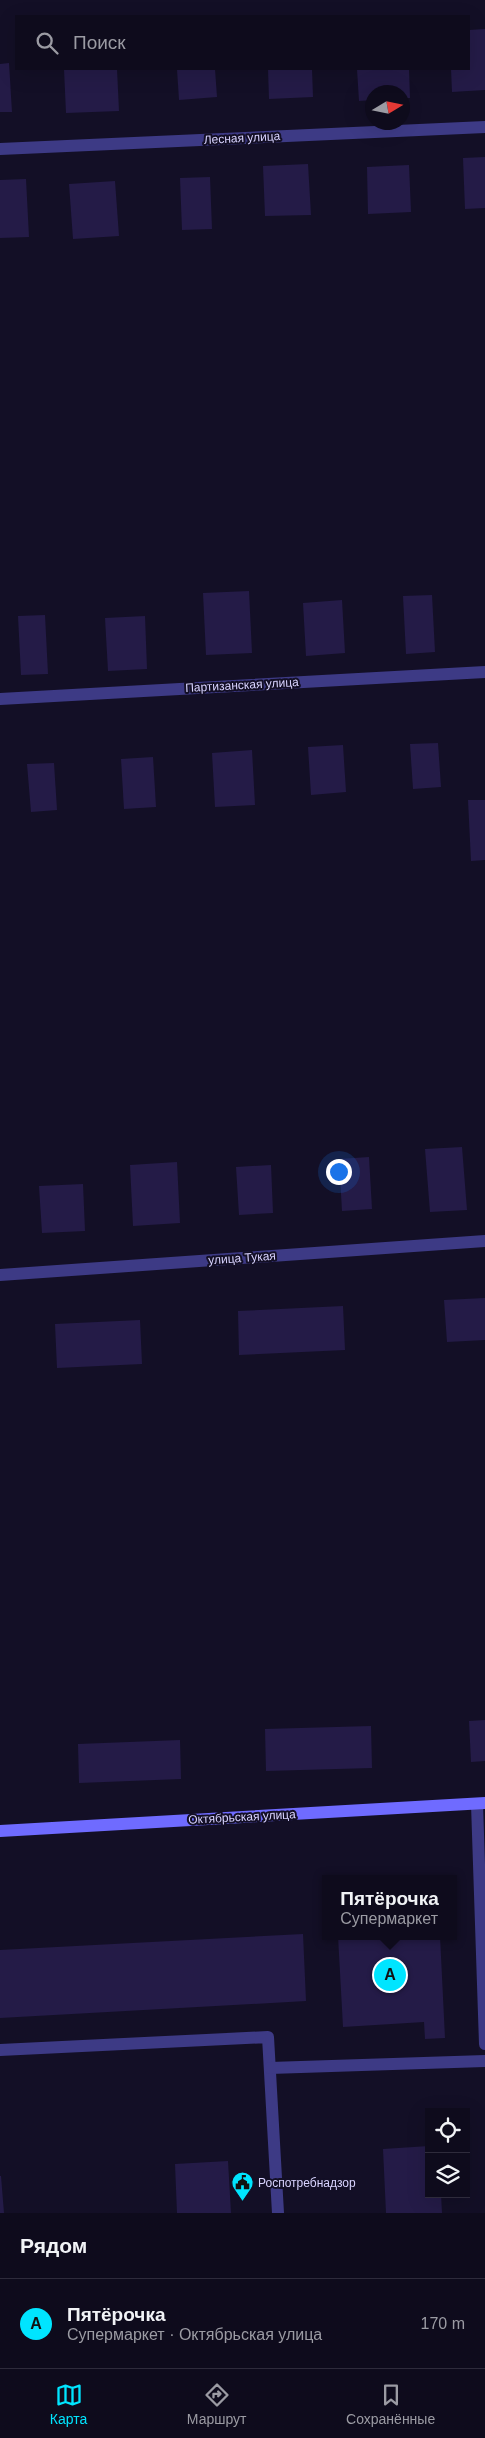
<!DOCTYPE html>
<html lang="ru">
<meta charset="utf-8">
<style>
body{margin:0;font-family:Arial,sans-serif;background:#171425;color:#f1f3f6}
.controls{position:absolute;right:15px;bottom:15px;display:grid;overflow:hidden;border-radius:0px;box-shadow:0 5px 20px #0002}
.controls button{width:45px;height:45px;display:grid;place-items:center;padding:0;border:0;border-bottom:1px solid #2e2b3b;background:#0e0b1c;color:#f1f3f6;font:25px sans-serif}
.compass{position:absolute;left:365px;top:85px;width:45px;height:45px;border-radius:50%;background:#0e0b1c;box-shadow:0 5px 20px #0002;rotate:80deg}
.you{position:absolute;left:338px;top:1171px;width:18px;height:18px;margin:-12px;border:4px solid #fff;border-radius:50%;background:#1a73e8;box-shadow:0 0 0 8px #1a73e833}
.badge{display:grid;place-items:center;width:32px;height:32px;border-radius:50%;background:#00e5ff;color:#111;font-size:16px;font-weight:700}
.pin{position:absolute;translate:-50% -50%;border:2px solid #fff;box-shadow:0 1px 5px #0006}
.popup{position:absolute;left:322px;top:1875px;width:135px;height:65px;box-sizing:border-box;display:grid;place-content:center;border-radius:0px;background:#0e0b1c;filter:drop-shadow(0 1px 4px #0005);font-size:16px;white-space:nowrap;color:#9b9ba3}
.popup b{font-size:19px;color:#f1f3f6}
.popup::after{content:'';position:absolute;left:50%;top:100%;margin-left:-10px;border:10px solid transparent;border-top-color:#0e0b1c}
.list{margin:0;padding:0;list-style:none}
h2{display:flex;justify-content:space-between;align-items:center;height:65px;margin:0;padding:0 20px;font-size:21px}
h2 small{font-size:16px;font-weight:400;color:#9b9ba3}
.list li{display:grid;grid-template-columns:32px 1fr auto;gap:15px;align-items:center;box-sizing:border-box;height:90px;padding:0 20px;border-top:1px solid #2e2b3b}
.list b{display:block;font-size:19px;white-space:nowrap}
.list p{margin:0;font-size:16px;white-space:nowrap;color:#9b9ba3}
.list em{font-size:16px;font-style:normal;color:#9b9ba3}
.icon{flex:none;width:28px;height:28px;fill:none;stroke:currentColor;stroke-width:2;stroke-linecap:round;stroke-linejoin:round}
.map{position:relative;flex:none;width:485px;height:2213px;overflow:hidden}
.search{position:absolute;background:#0e0b1c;box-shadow:0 5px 20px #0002;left:15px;right:15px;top:15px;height:55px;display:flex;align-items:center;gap:12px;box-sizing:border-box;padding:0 18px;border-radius:0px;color:#9b9ba3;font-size:19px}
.sheet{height:155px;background:#0e0b1c}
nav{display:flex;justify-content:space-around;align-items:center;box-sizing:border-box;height:70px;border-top:1px solid #2e2b3b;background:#0e0b1c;font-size:14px;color:#9b9ba3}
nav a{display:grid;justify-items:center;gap:2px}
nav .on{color:#00e5ff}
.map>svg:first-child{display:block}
</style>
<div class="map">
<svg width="485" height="2213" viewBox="0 0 485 2213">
<rect width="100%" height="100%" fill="#130f26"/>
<g fill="#241b47">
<polygon points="485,29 485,90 452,92 451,69 469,69 469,30"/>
<polygon points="9,63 12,112 0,112 0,64"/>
<polygon points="64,69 117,69 119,111 66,113"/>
<polygon points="177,69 215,69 217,97 179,100"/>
<polygon points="268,69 312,69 313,97 269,99"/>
<polygon points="357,69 409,69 410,98 402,98 402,92 372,92 372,100 359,101"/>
<polygon points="485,157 485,208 465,209 463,158"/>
<polygon points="308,164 311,215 265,216 263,166"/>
<polygon points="409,165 411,212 368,214 367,167"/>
<polygon points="210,177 212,229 182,230 180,178"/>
<polygon points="26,179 29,237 0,238 0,180"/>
<polygon points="115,181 119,236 73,239 69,184"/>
<polygon points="249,591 252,653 206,655 203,593"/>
<polygon points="432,595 435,652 406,654 403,596"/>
<polygon points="342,600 345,653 306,656 303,603"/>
<polygon points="45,615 48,674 21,675 18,616"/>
<polygon points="145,616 147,669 108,671 105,618"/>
<polygon points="438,743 441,787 413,789 410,744"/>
<polygon points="343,745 346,792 311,795 308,747"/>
<polygon points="252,750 255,805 215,807 212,753"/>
<polygon points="153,757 156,807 124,809 121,759"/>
<polygon points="54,763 57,810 31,812 27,764"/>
<polygon points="468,800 485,800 485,860 471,861"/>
<polygon points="462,1147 467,1210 430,1212 425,1149"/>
<polygon points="369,1157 372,1209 342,1211 339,1159"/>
<polygon points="177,1162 180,1223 133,1226 130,1165"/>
<polygon points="271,1165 273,1213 239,1215 236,1167"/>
<polygon points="83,1184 85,1231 42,1233 39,1186"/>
<polygon points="485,1298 485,1340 447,1342 444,1300"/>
<polygon points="343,1306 345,1350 239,1355 238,1311"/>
<polygon points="140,1320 142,1364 57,1368 55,1324"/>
<polygon points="485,1720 485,1761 471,1762 469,1721"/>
<polygon points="371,1726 372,1768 266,1771 265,1729"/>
<polygon points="180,1740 181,1779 79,1783 78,1744"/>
<polygon points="303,1934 306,2001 0,2018 0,1950"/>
<polygon points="338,1936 440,1936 445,2038 425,2039 424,2022 343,2027"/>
<polygon points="429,2146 429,2194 441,2194 442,2213 386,2213 383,2149"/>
<polygon points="228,2161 231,2213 177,2213 175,2164"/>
<polygon points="0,2176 1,2176 4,2213 0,2213"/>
</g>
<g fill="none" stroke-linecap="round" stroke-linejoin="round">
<g stroke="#3d3a85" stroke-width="12">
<polyline points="477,1804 485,2044"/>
<polyline points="0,2050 268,2037 278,2213"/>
<polyline points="270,2068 485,2061"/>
</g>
<g stroke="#3d3a85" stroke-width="12">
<polyline points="0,149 485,127"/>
<polyline points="0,699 485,672"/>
<polyline points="0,1275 485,1241"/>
</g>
<polyline stroke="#6f6bff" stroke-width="12" points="0,1831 485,1803"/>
</g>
<defs>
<symbol id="civic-pin" viewBox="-11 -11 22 30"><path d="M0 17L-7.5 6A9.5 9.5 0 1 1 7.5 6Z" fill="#00e5ff" stroke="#130f26"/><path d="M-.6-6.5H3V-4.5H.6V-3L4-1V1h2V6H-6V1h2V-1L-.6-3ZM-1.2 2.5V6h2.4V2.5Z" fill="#111"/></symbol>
</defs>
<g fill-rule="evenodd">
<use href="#civic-pin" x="230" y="2170" width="25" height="34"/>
</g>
<g text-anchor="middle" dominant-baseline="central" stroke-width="4" stroke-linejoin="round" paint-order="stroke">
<g font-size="12" fill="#d9d4ff" stroke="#130f26">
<text transform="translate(242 138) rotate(-3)">Лесная улица</text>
<text transform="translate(242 685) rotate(-3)">Партизанская улица</text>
<text transform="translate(242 1258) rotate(-4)">улица Тукая</text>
<text transform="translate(242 1817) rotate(-3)">Октябрьская улица</text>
</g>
<g font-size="12" fill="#d9d4ff" stroke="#130f26" text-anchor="start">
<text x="258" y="2183">Роспотребнадзор</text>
</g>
</g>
</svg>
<div class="controls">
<button><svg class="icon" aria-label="locate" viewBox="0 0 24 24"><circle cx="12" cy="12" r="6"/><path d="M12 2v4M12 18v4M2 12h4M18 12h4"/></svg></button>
<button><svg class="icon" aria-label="layers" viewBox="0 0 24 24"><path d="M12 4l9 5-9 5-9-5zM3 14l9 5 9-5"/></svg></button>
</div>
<svg class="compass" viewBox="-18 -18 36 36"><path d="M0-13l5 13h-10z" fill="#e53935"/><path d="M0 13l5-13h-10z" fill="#9b9ba3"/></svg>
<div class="you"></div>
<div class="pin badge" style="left:390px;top:1975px">A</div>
<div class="popup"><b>Пятёрочка</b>Супермаркет</div>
<div class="search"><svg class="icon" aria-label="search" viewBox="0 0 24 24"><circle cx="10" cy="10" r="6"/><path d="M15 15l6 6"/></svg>Поиск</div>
</div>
<section class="sheet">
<h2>Рядом<small></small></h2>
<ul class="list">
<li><span class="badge">A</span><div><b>Пятёрочка</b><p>Супермаркет · Октябрьская улица</p></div><em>170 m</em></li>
</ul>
</section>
<nav>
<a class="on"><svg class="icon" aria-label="map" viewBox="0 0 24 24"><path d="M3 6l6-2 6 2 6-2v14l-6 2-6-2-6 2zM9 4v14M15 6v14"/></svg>Карта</a>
<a><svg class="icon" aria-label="directions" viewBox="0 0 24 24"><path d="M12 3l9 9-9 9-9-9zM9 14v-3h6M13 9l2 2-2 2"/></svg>Маршрут</a>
<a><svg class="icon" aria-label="saved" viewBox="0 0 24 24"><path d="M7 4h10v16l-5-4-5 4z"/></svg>Сохранённые</a>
</nav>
